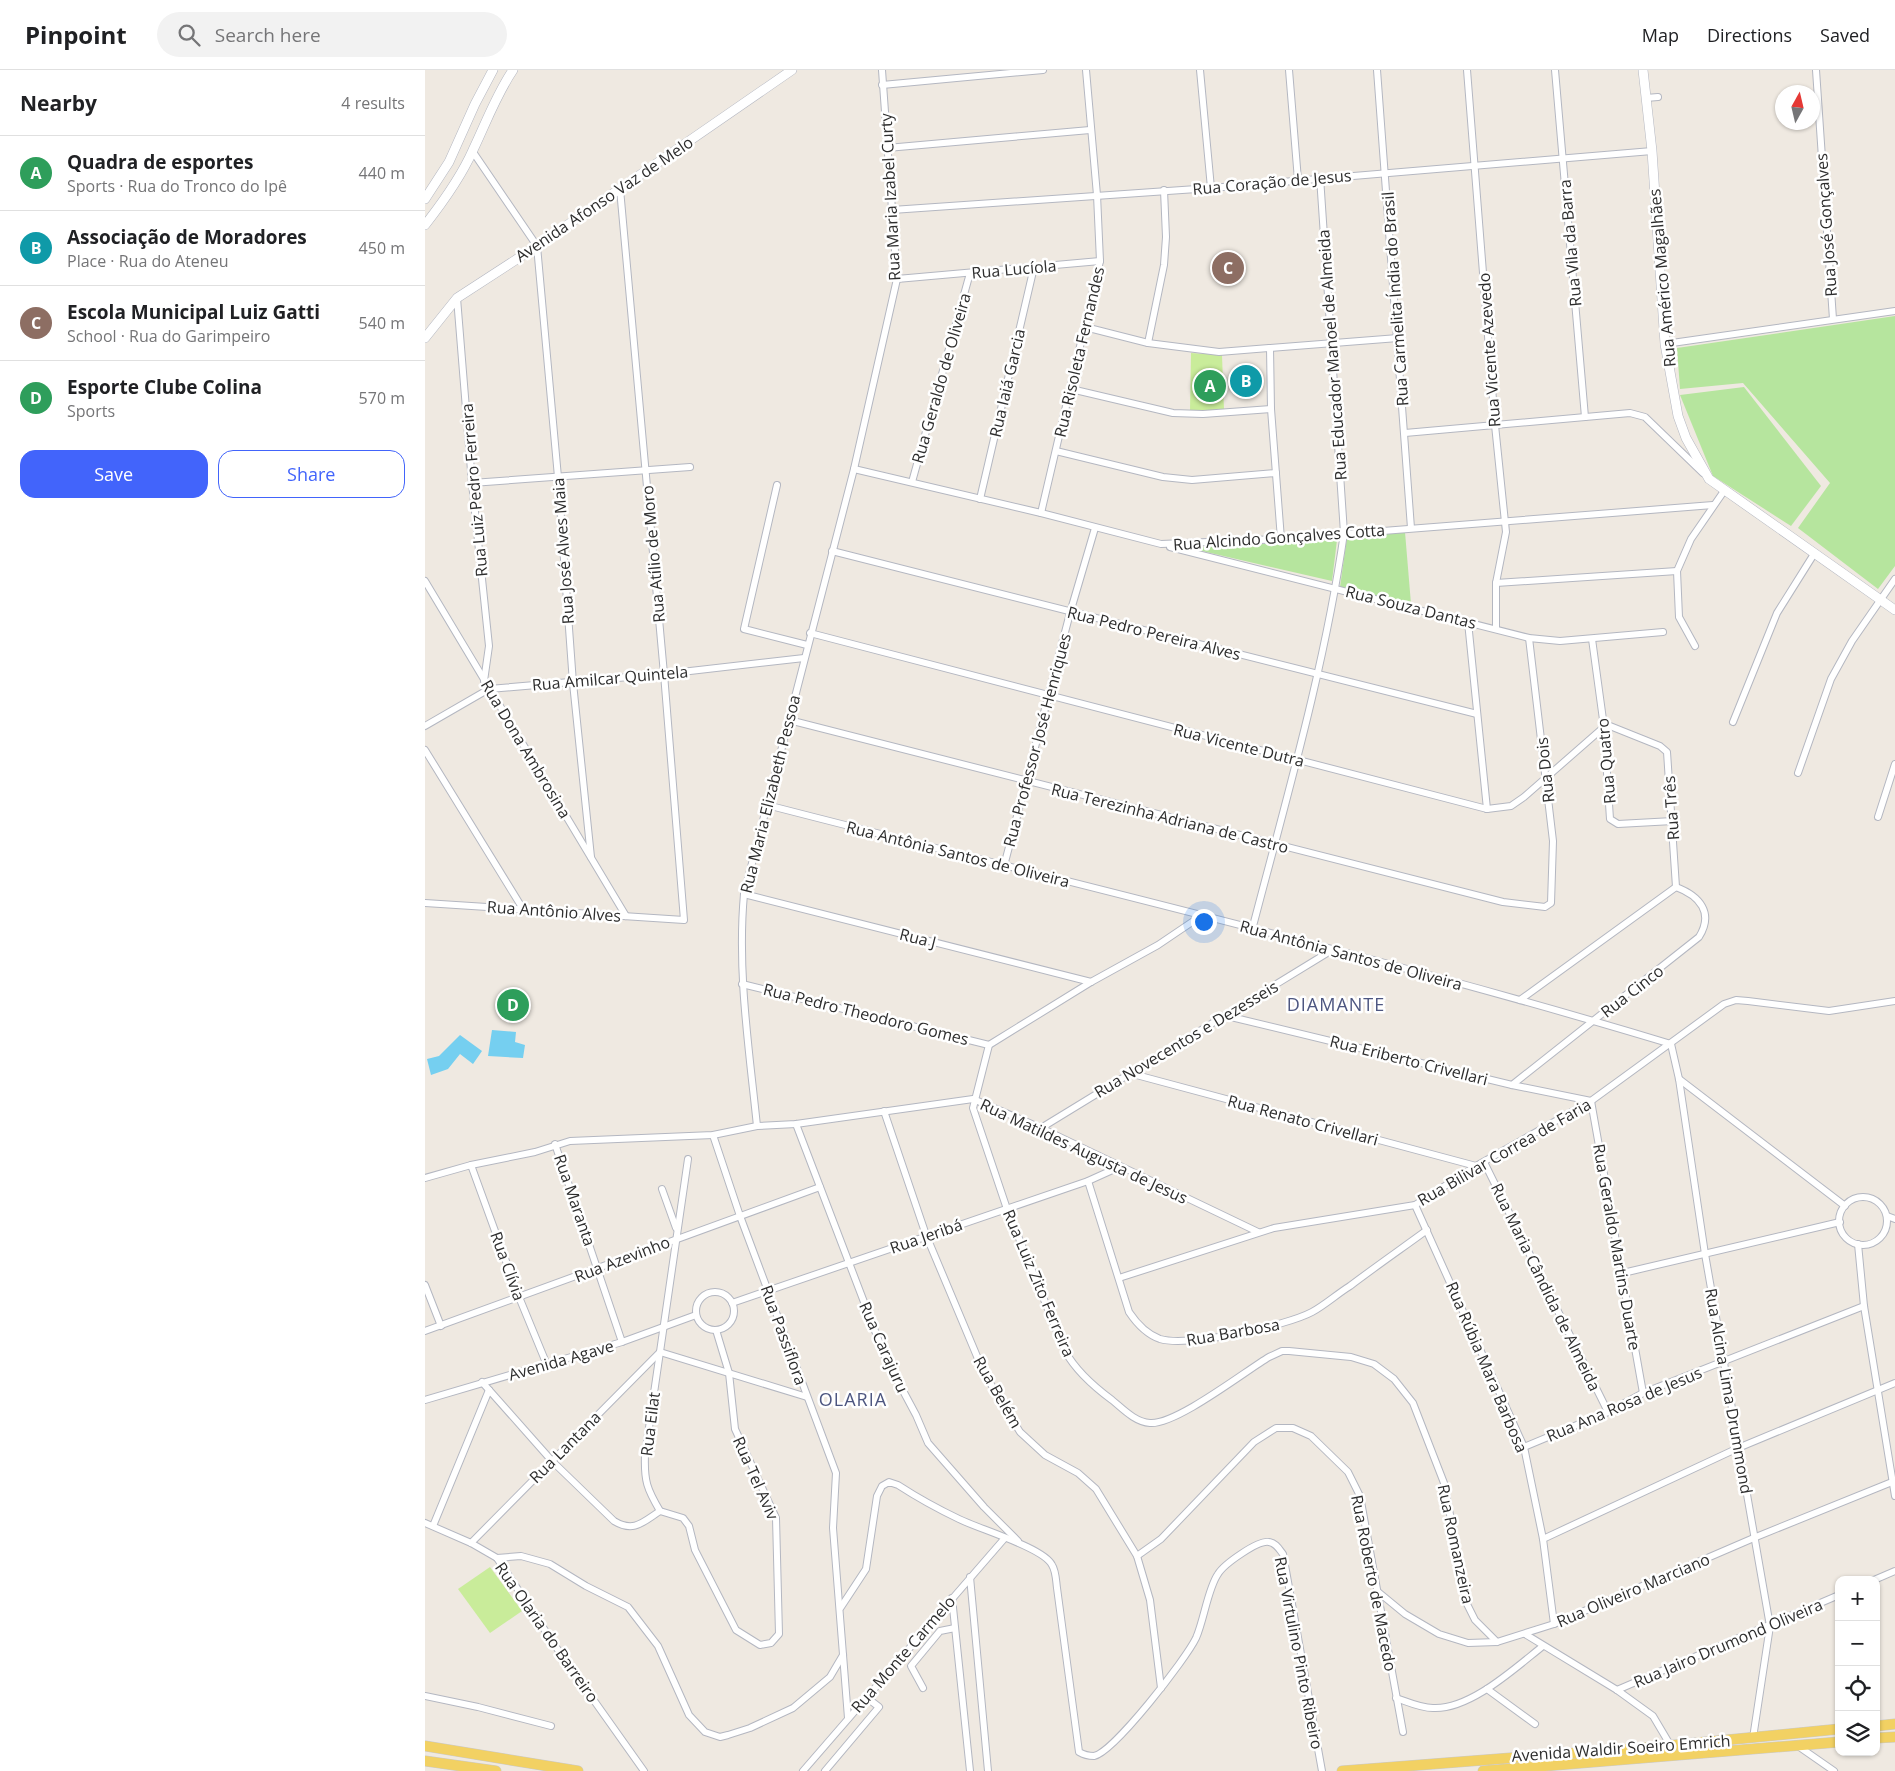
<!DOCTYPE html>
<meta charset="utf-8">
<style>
body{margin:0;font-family:"Open Sans",sans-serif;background:#f2f2f2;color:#202124}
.controls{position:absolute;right:15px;bottom:15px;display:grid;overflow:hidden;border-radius:10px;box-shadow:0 1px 4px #0004}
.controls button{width:45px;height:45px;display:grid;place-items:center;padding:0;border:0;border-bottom:1px solid #e0e0e0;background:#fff;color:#202124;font:25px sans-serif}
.compass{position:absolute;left:1350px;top:15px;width:45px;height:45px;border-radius:50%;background:#fff;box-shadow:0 1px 4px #0004;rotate:8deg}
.you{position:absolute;left:778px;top:851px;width:18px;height:18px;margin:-12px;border:4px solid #fff;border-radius:50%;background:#1a73e8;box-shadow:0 0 0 8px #1a73e833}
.badge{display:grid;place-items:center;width:32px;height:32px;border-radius:50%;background:#4264fb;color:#fff;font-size:16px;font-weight:700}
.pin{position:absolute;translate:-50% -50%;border:2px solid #fff;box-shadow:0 1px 5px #0006}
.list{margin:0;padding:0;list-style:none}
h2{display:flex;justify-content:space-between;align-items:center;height:65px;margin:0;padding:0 20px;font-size:21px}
h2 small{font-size:16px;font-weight:400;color:#757577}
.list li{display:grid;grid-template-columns:32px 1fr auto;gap:15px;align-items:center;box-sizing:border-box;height:75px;padding:0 20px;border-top:1px solid #e0e0e0}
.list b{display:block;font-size:19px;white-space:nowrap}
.list p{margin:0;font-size:16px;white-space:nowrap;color:#757577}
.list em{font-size:16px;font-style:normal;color:#757577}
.actions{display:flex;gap:10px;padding:15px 20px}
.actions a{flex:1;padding:11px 0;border:1px solid #4264fb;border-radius:15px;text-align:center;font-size:18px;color:#4264fb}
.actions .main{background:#4264fb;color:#fff}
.icon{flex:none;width:28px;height:28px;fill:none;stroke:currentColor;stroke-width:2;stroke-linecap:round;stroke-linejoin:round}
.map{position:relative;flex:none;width:1470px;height:1701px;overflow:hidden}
header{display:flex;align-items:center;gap:30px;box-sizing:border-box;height:70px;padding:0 25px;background:#fff;border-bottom:1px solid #e0e0e0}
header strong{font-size:24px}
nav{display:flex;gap:28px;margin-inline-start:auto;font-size:18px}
.search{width:350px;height:45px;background:#f2f2f2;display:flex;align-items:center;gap:12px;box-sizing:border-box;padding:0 18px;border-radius:28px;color:#757577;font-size:19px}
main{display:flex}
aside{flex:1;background:#fff}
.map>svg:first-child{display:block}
</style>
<header>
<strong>Pinpoint</strong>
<div class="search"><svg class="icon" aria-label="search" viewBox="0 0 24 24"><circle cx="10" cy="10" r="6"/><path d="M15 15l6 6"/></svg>Search here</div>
<nav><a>Map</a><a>Directions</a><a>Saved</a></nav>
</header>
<main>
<aside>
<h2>Nearby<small>4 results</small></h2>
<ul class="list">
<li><span class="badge" style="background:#2e9e5b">A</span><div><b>Quadra de esportes</b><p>Sports · Rua do Tronco do Ipê</p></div><em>440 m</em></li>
<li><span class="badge" style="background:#0f9aa8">B</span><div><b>Associação de Moradores</b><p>Place · Rua do Ateneu</p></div><em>450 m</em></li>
<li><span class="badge" style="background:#8d6e63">C</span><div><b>Escola Municipal Luiz Gatti</b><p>School · Rua do Garimpeiro</p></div><em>540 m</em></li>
<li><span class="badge" style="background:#2e9e5b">D</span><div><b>Esporte Clube Colina</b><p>Sports</p></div><em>570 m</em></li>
</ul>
<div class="actions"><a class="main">Save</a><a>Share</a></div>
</aside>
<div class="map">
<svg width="1470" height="1701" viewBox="0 0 1470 1701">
<rect width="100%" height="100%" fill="#efe9e1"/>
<g fill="#b6e59e">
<polygon points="1470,246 1470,496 1453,519 1373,458 1405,413 1318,313 1255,319 1252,278"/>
<polygon points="1319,317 1396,416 1366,456 1288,406 1255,325"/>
<polygon points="980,462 986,534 915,517 922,467"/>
<polygon points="912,470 907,511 764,478"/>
</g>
<g fill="#c9ec9a">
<polygon points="766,283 797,285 799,340 765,341"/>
<polygon points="65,1497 97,1541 65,1563 33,1519"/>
</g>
<g fill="#75cff0">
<polygon points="67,960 91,962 90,972 100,975 98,988 63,986"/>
<polygon points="35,965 57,981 48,994 35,984 23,999 6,1005 2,989 14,986"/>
</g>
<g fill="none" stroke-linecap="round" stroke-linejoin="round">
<defs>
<g id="minor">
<polyline points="775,0 786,118"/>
<polyline points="864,0 873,110"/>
<polyline points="952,0 986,458"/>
<polyline points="1042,0 1070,355 1081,462 1071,513 1071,559"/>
<polyline points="1130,0 1160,347"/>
<polyline points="1391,0 1408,249"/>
<polyline points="457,15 618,0"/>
<polyline points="1221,28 1233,27"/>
<polyline points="462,78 665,60"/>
<polyline points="48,82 112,176 133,407 148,613 166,787"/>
<polyline points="467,140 786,118 1227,81"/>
<polyline points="472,209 675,191"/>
<polyline points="32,228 47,413 64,576 59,611"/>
<polyline points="660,257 723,273 794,282 973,268"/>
<polyline points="723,273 739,195 741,167 739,120"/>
<polyline points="1240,274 1470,241"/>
<polyline points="845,278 846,339 856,469"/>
<polyline points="646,319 748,343 778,344 846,339"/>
<polyline points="980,363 1205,343 1220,347 1278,403"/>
<polyline points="631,381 738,407 767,410 851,403"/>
<polyline points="429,399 616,443 736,474 856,469 1288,435"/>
<polyline points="487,412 545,203"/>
<polyline points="47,413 265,397"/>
<polyline points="352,415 319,559 382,575"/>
<polyline points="555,429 609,197"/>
<polyline points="616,443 675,191 672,125 661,0"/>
<polyline points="745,477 1104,568 1135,571 1238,562"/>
<path d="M407,481C622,537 837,589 1052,644"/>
<polyline points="0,511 201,846"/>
<polyline points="1071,513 1252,501"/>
<polyline points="1043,552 1062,739"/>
<polyline points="385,563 1062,739 1086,736 1099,727 1179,657 1185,656 1235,676 1242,682 1251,817"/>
<polyline points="1167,569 1179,657 1185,749 1193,754 1248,751"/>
<polyline points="1270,576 1254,547 1252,501 1266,469 1299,421"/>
<polyline points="364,650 1078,832 1120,837 1126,833 1128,771 1104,568"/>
<polyline points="1308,652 1352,543 1389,484"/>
<polyline points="0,656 64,619 239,604 379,588"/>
<polyline points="0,680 98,839"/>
<polyline points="1373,703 1406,609 1427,571 1470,509"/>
<path d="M342,735C644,813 948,884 1246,974"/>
<polyline points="1453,747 1470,694"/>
<polyline points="579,796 645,543 670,458"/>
<polyline points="319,824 666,912"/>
<polyline points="0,833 259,850 239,604 195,119"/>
<path d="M773,846L770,850L733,875L666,912L564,975L548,1038L582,1139L640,1281C651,1301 668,1316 687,1330C698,1339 710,1352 725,1353C751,1355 819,1302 844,1287L857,1281H864L926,1287L949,1294L969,1309L988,1333L1019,1413L1042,1534L1050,1550L1072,1572"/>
<path d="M827,860C861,730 900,596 919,463L895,107"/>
<polyline points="317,914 564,975"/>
<polyline points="1095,930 1251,817"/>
<polyline points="802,946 1087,1015 1166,1031 1218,1323"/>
<polyline points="1246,974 1254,1009 1280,1184 1345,1556 1328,1668"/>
<polyline points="704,1003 1051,1096"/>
<polyline points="1254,1009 1420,1136"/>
<path d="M1087,1015L1274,867C1289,843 1275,826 1251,817"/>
<polyline points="459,1041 501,1165 559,1303 595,1362 620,1385 653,1403 671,1419 712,1486 725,1530 736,1618"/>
<polyline points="371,1054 460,1287 491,1345 503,1373 559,1437 593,1471"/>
<path d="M332,1056C324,978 312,901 319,824L429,399L472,209L457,0"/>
<polyline points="616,1058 907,880"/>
<polyline points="288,1065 315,1146 411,1403 408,1458 423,1648"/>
<polyline points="130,1074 197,1272"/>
<path d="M263,1089L220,1385C219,1411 222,1419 235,1441L258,1448L264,1456L270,1480L311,1560L335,1575L346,1573L354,1564L351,1448L310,1359L304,1303L291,1260"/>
<polyline points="1059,1092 1183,1342"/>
<polyline points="46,1095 94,1227 122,1295"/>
<polyline points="0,1108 46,1095 110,1082 145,1071 288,1065 332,1056 371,1054 548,1029 616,1058 833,1162"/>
<path d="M663,1111L704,1242C712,1254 721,1264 735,1269C763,1277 861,1256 887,1242C900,1235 912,1224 925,1216C950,1197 976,1179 1002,1160"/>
<polyline points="237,1119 251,1158"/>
<circle cx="1438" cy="1151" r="24"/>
<polyline points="990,1135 1099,1377 1118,1469 1129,1554"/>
<polyline points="1462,1146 1470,1149"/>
<polyline points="1433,1174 1439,1236 1470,1426"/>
<polyline points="1198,1203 1415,1152"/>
<polyline points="694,1208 849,1158 990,1135 1051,1096 1166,1031 1299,934 1311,930 1323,931 1404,941 1470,931"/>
<polyline points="0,1215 16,1256"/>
<circle cx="290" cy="1241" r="19"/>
<polyline points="307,1233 663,1111 694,1097"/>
<polyline points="0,1261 395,1117"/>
<path d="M57,1312L127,1391L189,1451C209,1463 218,1452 235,1441"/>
<polyline points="0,1330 197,1272 271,1245"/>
<polyline points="1099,1377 1183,1342 1218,1323 1439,1236"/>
<polyline points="0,1453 46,1473 72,1488 131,1577 219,1701"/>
<polyline points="8,1456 64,1320"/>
<polyline points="1118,1469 1313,1378 1470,1313"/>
<polyline points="46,1473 235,1282 382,1327"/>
<polyline points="712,1486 736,1469 829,1372 851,1358 868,1358 886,1366 923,1402 935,1426 978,1662"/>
<polyline points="72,1488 96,1486 125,1494 161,1516 203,1537 233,1576 264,1645 280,1662 295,1667 303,1665 325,1658 368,1638 405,1607 418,1585"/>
<polyline points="545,1507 563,1701"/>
<polyline points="1449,1510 1470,1501"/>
<polyline points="952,1521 980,1544 1014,1564 1043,1573 1072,1572 1129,1554 1331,1467 1467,1412"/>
<polyline points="527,1528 545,1701"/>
<path d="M416,1537L441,1499L452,1426L457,1416L464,1412L473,1415C493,1428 513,1439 534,1449C554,1459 619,1478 627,1495C631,1501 631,1511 632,1518L654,1682C659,1685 663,1686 669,1686C689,1682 761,1589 771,1568C779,1550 783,1518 793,1504C799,1494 833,1470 844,1472C851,1473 854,1479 858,1484L897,1701"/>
<polyline points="1100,1564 1192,1620 1228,1646 1247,1678"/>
<polyline points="498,1618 486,1596 515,1561 530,1558"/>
<polyline points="1062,1619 1110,1654"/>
<polyline points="1192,1620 1414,1525"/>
<polyline points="0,1626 53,1637 126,1656"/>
<path d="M971,1628C983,1632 995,1638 1008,1638C1045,1640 1090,1598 1118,1576"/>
<polyline points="1373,1676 1409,1701"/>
<polyline points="378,1701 579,1469"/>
<polyline points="400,1701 454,1637 441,1627"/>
</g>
<g id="secondary">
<polyline points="1218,0 1227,81 1240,274 1253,346 1261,368 1284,409 1470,540"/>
<polyline points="0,129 24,92 50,34 68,0"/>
<path d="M0,155C18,132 36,107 48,80C61,53 71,25 88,0"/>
<polyline points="0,268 32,228 112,176 367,0"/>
</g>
<g id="primary">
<polyline points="1451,1656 1470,1654"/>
<polyline points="1451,1668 1470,1667"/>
<polyline points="0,1676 153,1701"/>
<polyline points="0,1691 71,1701"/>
<polyline points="917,1701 1229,1677 1414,1659"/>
<polyline points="1058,1701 1414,1672"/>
</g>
</defs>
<use href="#minor" stroke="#b4b7c1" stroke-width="8"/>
<use href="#secondary" stroke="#b4b7c1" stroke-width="10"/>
<use href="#primary" stroke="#c9c9c9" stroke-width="11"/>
<use href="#minor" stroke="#fff" stroke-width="6"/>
<use href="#secondary" stroke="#fff" stroke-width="9"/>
<use href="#primary" stroke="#f2d163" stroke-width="10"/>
</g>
<g text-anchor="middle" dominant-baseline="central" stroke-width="5" stroke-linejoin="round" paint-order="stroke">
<g font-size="16" fill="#2e2e2e" stroke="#fff">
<text transform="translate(847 112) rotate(-5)">Rua Coração de Jesus</text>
<text transform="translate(465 127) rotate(-93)">Rua Maria Izabel Curty</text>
<text transform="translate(179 129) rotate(-34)">Avenida Afonso Vaz de Melo</text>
<text transform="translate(1401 155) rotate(-94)">Rua José Gonçalves</text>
<text transform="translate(1145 173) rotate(-95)">Rua Vila da Barra</text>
<text transform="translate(589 199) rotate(-5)">Rua Lucíola</text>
<text transform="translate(1237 208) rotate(-95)">Rua Américo Magalhães</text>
<text transform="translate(970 229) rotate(-94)">Rua Carmelita Índia do Brasil</text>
<text transform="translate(1064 280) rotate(-94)">Rua Vicente Azevedo</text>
<text transform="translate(654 282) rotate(-77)">Rua Risoleta Fernandes</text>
<text transform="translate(907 285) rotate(-94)">Rua Educador Manoel de Almeida</text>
<text transform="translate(516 308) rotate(-74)">Rua Geraldo de Oliveira</text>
<text transform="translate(582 313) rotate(-77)">Rua Iaiá Garcia</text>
<text transform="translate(49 420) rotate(-95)">Rua Luiz Pedro Ferreira</text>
<text transform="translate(854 467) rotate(-4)">Rua Alcindo Gonçalves Cotta</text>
<text transform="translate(138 481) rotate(-94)">Rua José Alves Maia</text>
<text transform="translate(228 484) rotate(-95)">Rua Atílio de Moro</text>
<text transform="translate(986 537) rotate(14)">Rua Souza Dantas</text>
<text transform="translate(729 563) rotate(14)">Rua Pedro Pereira Alves</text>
<text transform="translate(185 608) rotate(-5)">Rua Amilcar Quintela</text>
<text transform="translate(612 670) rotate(-75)">Rua Professor José Henriques</text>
<text transform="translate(814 675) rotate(14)">Rua Vicente Dutra</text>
<text transform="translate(101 679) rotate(59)">Rua Dona Ambrosina</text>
<text transform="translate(1181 691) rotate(-95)">Rua Quatro</text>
<text transform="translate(1120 700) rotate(-96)">Rua Dois</text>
<text transform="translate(345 724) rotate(-76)">Rua Maria Elizabeth Pessoa</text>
<text transform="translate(1246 738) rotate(-94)">Rua Três</text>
<text transform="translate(745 748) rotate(14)">Rua Terezinha Adriana de Castro</text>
<text transform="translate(533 784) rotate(14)">Rua Antônia Santos de Oliveira</text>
<text transform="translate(129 841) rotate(4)">Rua Antônio Alves</text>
<text transform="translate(493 868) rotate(14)">Rua J</text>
<text transform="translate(926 885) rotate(15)">Rua Antônia Santos de Oliveira</text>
<text transform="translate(1207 921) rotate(-38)">Rua Cinco</text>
<text transform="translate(441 944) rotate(14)">Rua Pedro Theodoro Gomes</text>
<text transform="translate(761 969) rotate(-31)">Rua Novecentos e Dezesseis</text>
<text transform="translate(984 990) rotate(14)">Rua Eriberto Crivellari</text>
<text transform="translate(878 1050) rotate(15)">Rua Renato Crivellari</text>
<text transform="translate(659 1081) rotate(25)">Rua Matildes Augusta de Jesus</text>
<text transform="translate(1079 1082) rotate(-30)">Rua Bilivar Correa de Faria</text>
<text transform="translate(150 1130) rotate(71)">Rua Maranta</text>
<text transform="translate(501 1166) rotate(-19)">Rua Jeribá</text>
<text transform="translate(1192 1177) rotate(80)">Rua Geraldo Martins Duarte</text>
<text transform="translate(197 1189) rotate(-21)">Rua Azevinho</text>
<text transform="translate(83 1196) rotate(70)">Rua Clívia</text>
<text transform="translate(614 1213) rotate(67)">Rua Luiz Zito Ferreira</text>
<text transform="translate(1121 1217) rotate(64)">Rua Maria Cândida de Almeida</text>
<text transform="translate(808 1262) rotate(-10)">Rua Barbosa</text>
<text transform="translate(359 1265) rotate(70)">Rua Passiflora</text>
<text transform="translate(459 1277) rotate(66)">Rua Carajuru</text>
<text transform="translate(136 1290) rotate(-16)">Avenida Agave</text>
<text transform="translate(1062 1297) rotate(67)">Rua Rúbia Mara Barbosa</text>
<text transform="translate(1304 1321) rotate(80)">Rua Alcina Lima Drummond</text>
<text transform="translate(573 1322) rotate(60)">Rua Belém</text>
<text transform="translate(1199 1334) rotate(-23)">Rua Ana Rosa de Jesus</text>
<text transform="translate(225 1354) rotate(-83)">Rua Eilat</text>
<text transform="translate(140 1377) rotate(-45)">Rua Lantana</text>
<text transform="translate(331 1408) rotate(66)">Rua Tel Aviv</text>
<text transform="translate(1031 1474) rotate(78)">Rua Romanzeira</text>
<text transform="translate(949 1513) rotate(79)">Rua Roberto de Macedo</text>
<text transform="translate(1208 1520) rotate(-23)">Rua Oliveiro Marciano</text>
<text transform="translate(122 1562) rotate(55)">Rua Olaria do Barreiro</text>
<text transform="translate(1303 1573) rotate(-23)">Rua Jairo Drumond Oliveira</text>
<text transform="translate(874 1583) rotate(79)">Rua Virtulino Pinto Ribeiro</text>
<text transform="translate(478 1584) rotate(-49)">Rua Monte Carmelo</text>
<text transform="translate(1196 1678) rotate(-4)">Avenida Waldir Soeiro Emrich</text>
</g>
<g font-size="18" letter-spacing="1" fill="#4d5680" stroke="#fff">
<text x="911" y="934">DIAMANTE</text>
<text x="428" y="1329">OLARIA</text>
</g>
</g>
</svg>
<div class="controls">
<button>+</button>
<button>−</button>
<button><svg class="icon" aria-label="locate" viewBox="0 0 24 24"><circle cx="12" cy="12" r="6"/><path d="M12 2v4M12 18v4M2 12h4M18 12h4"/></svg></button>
<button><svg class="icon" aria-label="layers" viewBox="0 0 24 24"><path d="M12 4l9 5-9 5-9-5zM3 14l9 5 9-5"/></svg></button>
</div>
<svg class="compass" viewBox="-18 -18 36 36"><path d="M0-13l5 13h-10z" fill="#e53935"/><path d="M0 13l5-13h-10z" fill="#757577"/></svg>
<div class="you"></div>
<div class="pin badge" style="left:785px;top:316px;background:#2e9e5b">A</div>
<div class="pin badge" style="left:821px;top:311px;background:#0f9aa8">B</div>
<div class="pin badge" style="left:803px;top:198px;background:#8d6e63">C</div>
<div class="pin badge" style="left:88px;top:935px;background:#2e9e5b">D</div>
</div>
</main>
